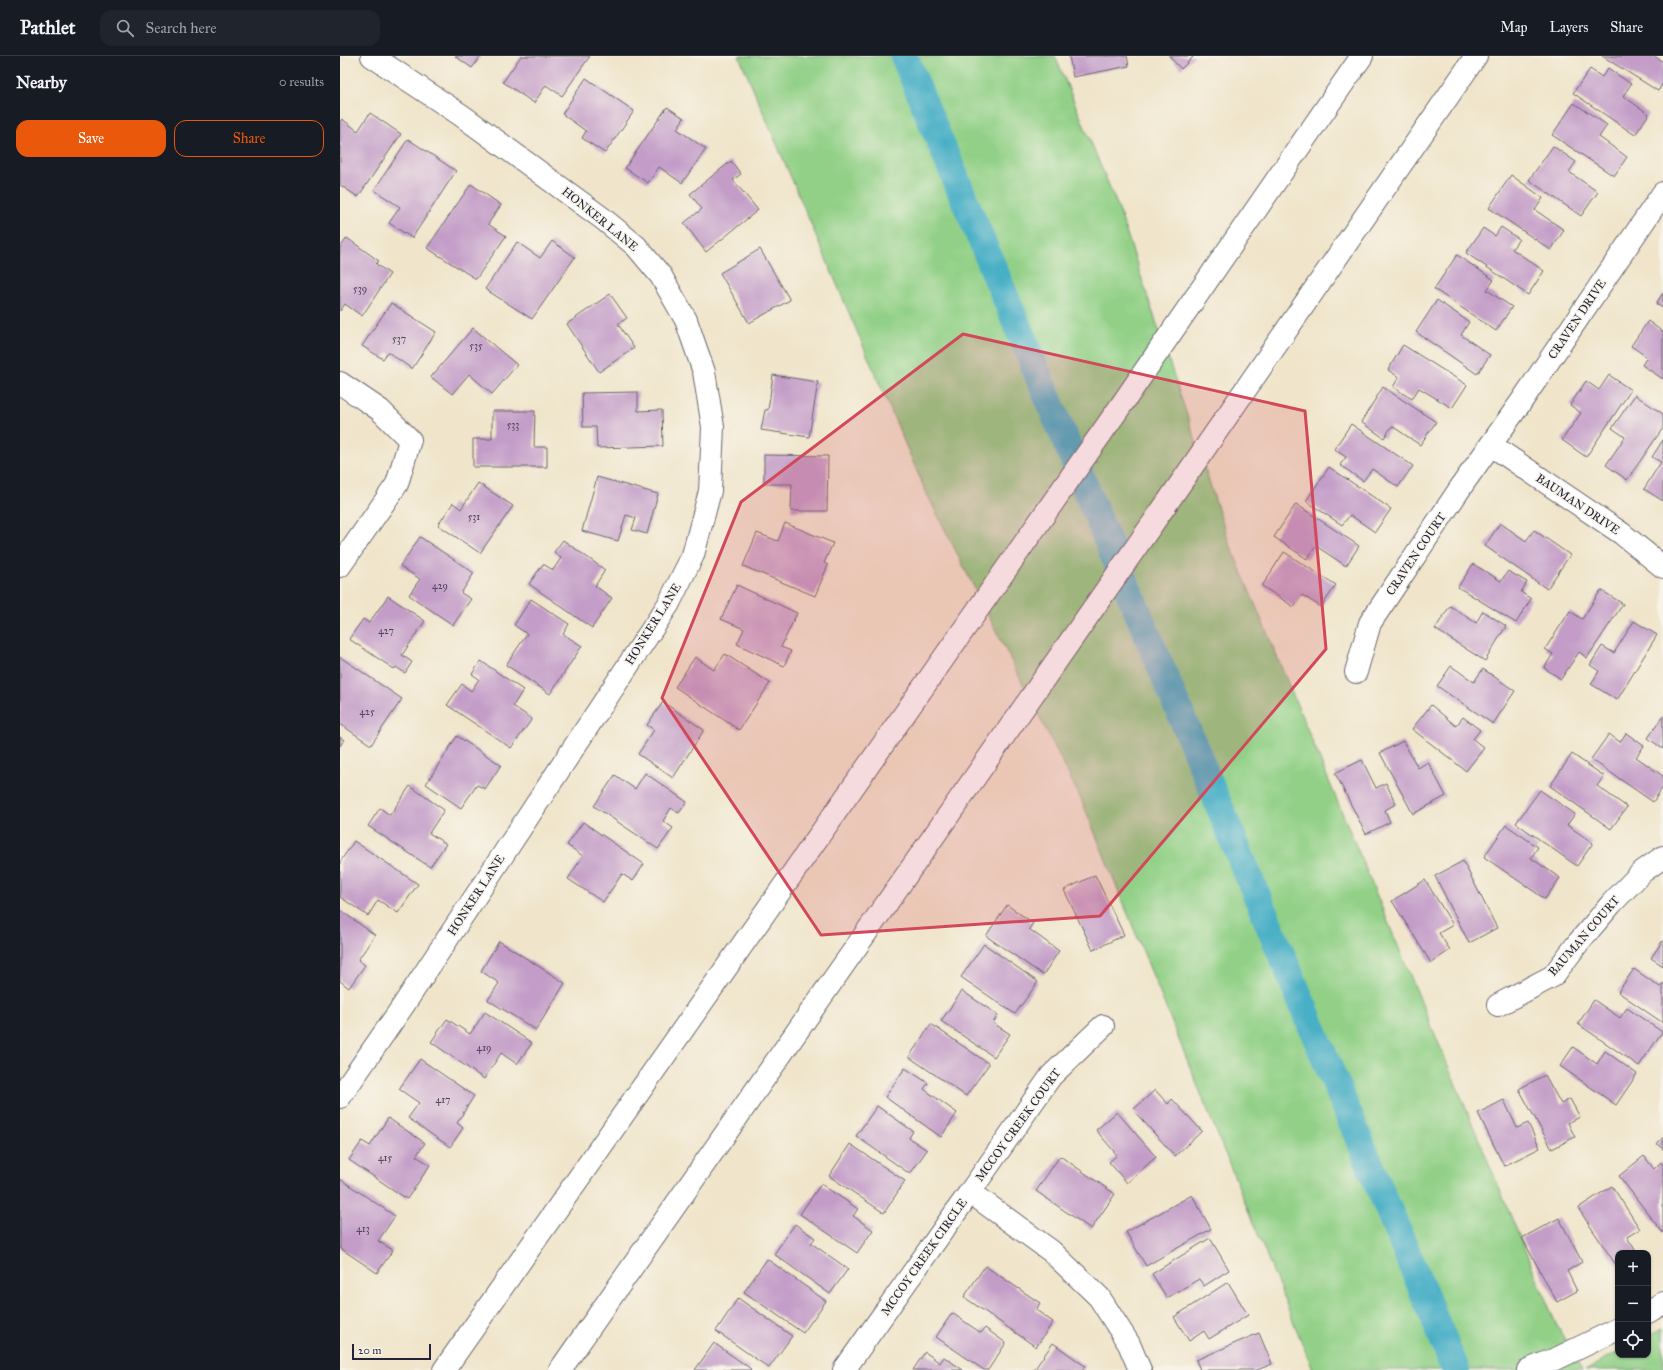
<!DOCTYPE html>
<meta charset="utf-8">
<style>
body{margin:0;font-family:"IM FELL Great Primer",serif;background:#20242c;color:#f1f3f6}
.controls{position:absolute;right:12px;bottom:12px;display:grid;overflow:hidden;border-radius:8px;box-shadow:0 1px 3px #0004}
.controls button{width:36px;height:36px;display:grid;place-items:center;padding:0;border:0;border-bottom:1px solid #363941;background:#171b24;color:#f1f3f6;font:20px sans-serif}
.scale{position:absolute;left:12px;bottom:10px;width:79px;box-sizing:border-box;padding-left:4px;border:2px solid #22223b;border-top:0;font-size:11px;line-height:14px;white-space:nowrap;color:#22223b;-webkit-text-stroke:3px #f7f3e8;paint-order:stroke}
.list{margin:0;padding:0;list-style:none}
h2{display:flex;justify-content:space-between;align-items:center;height:52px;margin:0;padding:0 16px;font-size:17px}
h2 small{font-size:13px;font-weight:400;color:#9ea1a6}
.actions{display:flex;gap:8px;padding:12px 16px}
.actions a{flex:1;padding:9px 0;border:1px solid #ea580c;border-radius:12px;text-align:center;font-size:14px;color:#ea580c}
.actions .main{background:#ea580c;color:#fff}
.icon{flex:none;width:22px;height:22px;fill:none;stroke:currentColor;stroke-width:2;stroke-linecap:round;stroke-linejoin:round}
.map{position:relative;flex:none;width:1323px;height:1314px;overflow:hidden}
header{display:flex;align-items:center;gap:24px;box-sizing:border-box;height:56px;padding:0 20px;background:#171b24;border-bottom:1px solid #363941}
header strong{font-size:19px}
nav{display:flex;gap:22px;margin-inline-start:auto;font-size:14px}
.search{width:280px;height:36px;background:#20242c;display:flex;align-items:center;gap:10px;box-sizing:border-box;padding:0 14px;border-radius:12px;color:#9ea1a6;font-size:15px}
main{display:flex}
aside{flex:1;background:#171b24}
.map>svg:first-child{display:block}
</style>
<header>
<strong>Pathlet</strong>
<div class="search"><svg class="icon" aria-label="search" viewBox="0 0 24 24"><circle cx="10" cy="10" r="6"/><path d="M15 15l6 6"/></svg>Search here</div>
<nav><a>Map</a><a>Layers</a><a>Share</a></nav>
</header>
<main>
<aside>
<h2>Nearby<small>0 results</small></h2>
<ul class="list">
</ul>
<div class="actions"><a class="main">Save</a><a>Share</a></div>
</aside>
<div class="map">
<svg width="1323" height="1314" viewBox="0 0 1323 1314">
<rect width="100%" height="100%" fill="#f7f3e8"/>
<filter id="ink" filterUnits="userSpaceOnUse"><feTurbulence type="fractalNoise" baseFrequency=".025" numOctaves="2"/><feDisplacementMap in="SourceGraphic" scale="8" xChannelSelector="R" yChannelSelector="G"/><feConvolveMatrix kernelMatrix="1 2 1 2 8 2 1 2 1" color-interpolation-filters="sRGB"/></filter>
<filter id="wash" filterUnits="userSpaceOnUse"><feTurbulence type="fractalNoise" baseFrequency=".012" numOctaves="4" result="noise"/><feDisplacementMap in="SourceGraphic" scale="16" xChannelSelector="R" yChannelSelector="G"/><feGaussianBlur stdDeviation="0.9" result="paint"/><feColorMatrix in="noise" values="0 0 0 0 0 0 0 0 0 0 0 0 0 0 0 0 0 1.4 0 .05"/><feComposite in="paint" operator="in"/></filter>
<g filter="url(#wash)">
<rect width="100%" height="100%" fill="#f0e5cb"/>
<g fill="#91d086" stroke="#5a7960">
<polygon points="399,0 715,0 778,151 889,486 1216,1268 1242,1314 973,1314 742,745 585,434"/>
<polygon points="1323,1272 1323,1314 1245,1314 1278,1296 1278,1299 1308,1299 1308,1280"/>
</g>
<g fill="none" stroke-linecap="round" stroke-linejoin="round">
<polyline stroke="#47afc6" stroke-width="28" points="564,0 1116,1314"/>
</g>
<g id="blocks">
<g fill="#c39dc8">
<polygon points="115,0 141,0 132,12"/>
<polygon points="181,0 250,0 222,40 206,29 194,47 163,26"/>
<polygon points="729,0 787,0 789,10 733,21"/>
<polygon points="829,0 854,0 841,13"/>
<polygon points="1262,0 1314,0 1323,6 1323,27 1318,35"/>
<polygon points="1268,12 1291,28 1283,40 1309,58 1295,79 1233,37 1250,13 1262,21"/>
<polygon points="246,22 294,55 265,97 242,82 246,75 222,58"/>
<polygon points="1234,47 1267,69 1259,81 1287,101 1274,120 1212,79"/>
<polygon points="327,51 344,62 337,73 366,93 342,127 319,111 308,127 285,112"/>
<polygon points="30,57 61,78 18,141 0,129 0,66 2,63 18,75"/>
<polygon points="68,83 116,115 72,182 49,167 60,151 34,134"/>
<polygon points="1213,90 1236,106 1229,116 1258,136 1241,160 1189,124"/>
<polygon points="391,105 401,118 393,124 418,154 366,196 344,167 362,153 350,138"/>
<polygon points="1171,119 1203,142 1195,154 1224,174 1211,194 1149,152"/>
<polygon points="131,128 161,149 148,168 166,180 136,223 87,192"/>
<polygon points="1161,171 1179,183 1172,193 1204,215 1188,239 1126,197 1143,172 1155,180"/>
<polygon points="7,182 39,205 36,208 50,218 22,260 5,248 0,255 0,192"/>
<polygon points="212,185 235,201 192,263 145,233 177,186 200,202"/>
<polygon points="420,193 450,244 409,267 380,217"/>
<polygon points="1117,199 1154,224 1147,234 1172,251 1156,275 1094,233"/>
<polygon points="1323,237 1323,252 1316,248"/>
<polygon points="270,238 287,262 278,268 294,292 259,316 227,268"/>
<polygon points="1097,244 1129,266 1121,279 1150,299 1137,318 1076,276"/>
<polygon points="51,247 96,276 72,313 48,296 43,303 22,290"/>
<polygon points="1308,265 1323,276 1323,323 1302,309 1307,301 1291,290"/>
<polygon points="133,272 177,309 152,338 129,318 112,338 91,321"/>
<polygon points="1063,289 1127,329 1112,352 1079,332 1072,343 1053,331 1059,321 1048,314"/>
<polygon points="433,319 478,326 469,381 421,374 425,354 428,354"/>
<polygon points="1269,319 1291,334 1246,401 1222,384 1241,357 1230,349 1246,325 1259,334"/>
<polygon points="1043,331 1096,366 1080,389 1052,370 1044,382 1021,366"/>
<polygon points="298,336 298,355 322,354 323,390 257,392 256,371 243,371 242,337"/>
<polygon points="1295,339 1323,358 1323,372 1287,424 1266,409 1285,381 1272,372"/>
<polygon points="152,355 195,355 194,391 207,391 207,411 133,411 133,383 152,383"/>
<polygon points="1011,368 1073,410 1058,431 1032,413 1023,425 1000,409 1006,401 994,393"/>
<polygon points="1323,384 1323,445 1304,433 1321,406 1312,401"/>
<polygon points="424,399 488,400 487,455 451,455 452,428 424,428"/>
<polygon points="989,411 1051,453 1035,476 1010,459 1002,469 966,445"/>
<polygon points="257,421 318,438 307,478 292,474 296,462 286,459 278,485 242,475"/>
<polygon points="138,427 173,450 140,497 98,469 113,447 121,453"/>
<polygon points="956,448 1019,490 1006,510 976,490 967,503 934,481"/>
<polygon points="445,467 493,487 484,507 488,509 475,540 403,510 417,477 438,485"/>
<polygon points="1160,467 1186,485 1194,474 1230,499 1207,533 1145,490"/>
<polygon points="80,481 134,517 121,537 131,543 113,569 69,539 80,523 60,510"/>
<polygon points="223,484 265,514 255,530 272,542 252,572 189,528 203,508 213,514 221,502 214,496"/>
<polygon points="944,496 996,529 981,551 962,539 954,551 922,530"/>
<polygon points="1133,508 1161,525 1168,515 1187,526 1181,536 1191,543 1176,567 1118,531"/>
<polygon points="397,529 457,557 441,591 451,595 444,610 397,588 404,573 381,563"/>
<polygon points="1261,534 1283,548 1247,602 1239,596 1221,623 1204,612 1213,598 1205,593 1230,555 1242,563"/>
<polygon points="48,540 85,565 62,599 72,606 65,617 56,611 54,613 9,583 23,563 29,567"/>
<polygon points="191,543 229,568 223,578 242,590 210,638 166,609 187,578 174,569"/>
<polygon points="1110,550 1136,567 1143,555 1166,570 1145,605 1095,573"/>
<polygon points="1294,565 1317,579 1277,644 1251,628 1259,615 1250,609 1262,590 1274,597"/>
<polygon points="385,598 430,627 399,674 335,631 355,601 374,614"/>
<polygon points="0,601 62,643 31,689 0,668"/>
<polygon points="141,605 183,634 173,650 192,663 171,692 107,649 122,628 131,635 139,623 132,618"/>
<polygon points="1111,610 1134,626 1143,613 1175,635 1153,668 1097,630"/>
<polygon points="323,646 364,674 333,722 298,698 314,674 307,669"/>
<polygon points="1091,649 1116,670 1123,661 1140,674 1133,683 1144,692 1126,715 1072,673"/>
<polygon points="1323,660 1323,693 1308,682"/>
<polygon points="1286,677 1304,690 1296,701 1323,720 1323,731 1313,746 1251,703 1269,678 1280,686"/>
<polygon points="117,680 161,709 145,733 137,729 121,752 86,728"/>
<polygon points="0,681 4,684 0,690"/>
<polygon points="1063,685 1078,712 1088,706 1106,740 1073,758 1040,697"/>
<polygon points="1232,698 1264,720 1257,730 1287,751 1271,773 1210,730"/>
<polygon points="1022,704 1036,732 1046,727 1056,748 1045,754 1050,766 1026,778 995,717"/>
<polygon points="305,717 347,746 339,757 331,752 323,765 333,772 318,793 254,750 275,719 295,733"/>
<polygon points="70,730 104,754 89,777 106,788 90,811 28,770 40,752 50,759"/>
<polygon points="1200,734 1235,758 1227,769 1253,787 1237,810 1176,767"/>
<polygon points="243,766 304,808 293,825 282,818 263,846 228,823 243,800 227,789"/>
<polygon points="1166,769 1198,791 1191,802 1220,822 1205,843 1144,801"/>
<polygon points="14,785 78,828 58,857 38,844 28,860 0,841 0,806"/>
<polygon points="1123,805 1157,872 1129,887 1095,820"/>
<polygon points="755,819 784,879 753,894 724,834"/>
<polygon points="1085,824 1113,869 1099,877 1110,894 1091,907 1052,845"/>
<polygon points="667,849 693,867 689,873 719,895 703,919 646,880"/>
<polygon points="0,854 35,879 18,904 25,909 9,932 0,925"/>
<polygon points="1323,884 1323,910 1311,902"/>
<polygon points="159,885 225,927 196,974 148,944 159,927 141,915"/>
<polygon points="644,888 698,926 675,958 621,921"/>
<polygon points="1294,913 1320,931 1323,927 1323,967 1278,936"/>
<polygon points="622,935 658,959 653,967 670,978 654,1001 601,965"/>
<polygon points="1254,944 1280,962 1287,952 1322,976 1299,1010 1238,968"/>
<polygon points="145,956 192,987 177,1008 161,997 144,1023 91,986 107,963 130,978"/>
<polygon points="591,968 649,1008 626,1040 569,1001"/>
<polygon points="1233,991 1257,1008 1265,995 1297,1018 1276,1049 1220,1010"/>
<polygon points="80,1003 134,1040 117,1067 123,1072 110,1091 68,1062 79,1047 59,1033"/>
<polygon points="565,1012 588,1027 584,1033 617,1057 601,1081 545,1041"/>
<polygon points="1205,1019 1221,1048 1230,1043 1240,1061 1228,1067 1235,1081 1212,1093 1179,1033"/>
<polygon points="815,1034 828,1048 832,1043 862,1075 835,1100 793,1054"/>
<polygon points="1164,1044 1177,1072 1188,1067 1200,1092 1164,1110 1138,1057"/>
<polygon points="537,1050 573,1075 569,1082 587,1094 570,1118 516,1080"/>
<polygon points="777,1056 816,1101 787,1127 769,1106 777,1099 756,1074"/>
<polygon points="48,1062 85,1087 76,1100 90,1109 67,1143 9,1104 22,1085 30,1090"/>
<polygon points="1323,1081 1323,1093 1317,1088"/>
<polygon points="510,1088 565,1125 544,1157 489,1120"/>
<polygon points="720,1100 775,1138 751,1173 696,1135"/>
<polygon points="1304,1100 1314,1113 1321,1106 1323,1109 1323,1177 1279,1120"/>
<polygon points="0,1123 55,1160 38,1185 53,1194 37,1217 0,1192"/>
<polygon points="481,1128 518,1153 513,1160 533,1174 517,1197 460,1158"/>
<polygon points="1272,1130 1300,1173 1287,1181 1297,1197 1278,1197 1278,1212 1238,1152"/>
<polygon points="852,1139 871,1173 806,1210 786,1176"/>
<polygon points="1219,1162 1242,1206 1227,1215 1237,1235 1217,1246 1182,1182"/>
<polygon points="455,1168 475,1182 471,1187 508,1213 490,1238 434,1198"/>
<polygon points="870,1182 889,1214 864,1230 859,1223 827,1242 812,1218"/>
<polygon points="427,1203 486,1245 463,1277 404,1236"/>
<polygon points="645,1210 700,1247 696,1254 713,1266 696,1291 624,1241"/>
<polygon points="888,1226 908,1259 869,1283 864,1275 849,1285 834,1261"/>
<polygon points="398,1242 452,1280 429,1312 376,1275"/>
<polygon points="612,1257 641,1277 645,1272 666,1287 648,1314 644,1314 596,1281"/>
<polygon points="919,1277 932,1308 917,1314 860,1314 856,1304"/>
<polygon points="374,1287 411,1313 410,1314 355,1314"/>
<polygon points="713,1287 745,1310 743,1314 694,1314"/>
<polygon points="585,1296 600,1307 604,1301 623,1314 573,1314"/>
</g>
</g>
</g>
<g filter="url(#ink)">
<use href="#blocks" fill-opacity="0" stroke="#6a666d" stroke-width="1"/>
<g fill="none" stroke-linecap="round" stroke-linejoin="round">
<defs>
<g id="minor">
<polyline points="0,327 40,354 70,384 57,428 0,510"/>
<polyline points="1151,389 1281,477 1323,511"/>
<polyline points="1016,616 1030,567 1125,425 1181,346 1323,137"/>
<polyline points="1158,949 1213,920 1238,887 1272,847 1302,816 1323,801"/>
<polyline points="0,1041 63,950 328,549 353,499 370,435 373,371 364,316 346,264 321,220 296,190 262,162 121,59 32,0"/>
<polyline points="630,1136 711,1020 763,970"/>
<polyline points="1308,1256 1323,1247"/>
<polyline points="504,1314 630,1136 711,1195 759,1241 789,1288 800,1314"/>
<polyline points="1188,1314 1220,1301 1278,1273"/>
</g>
<g id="highway">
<polyline points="104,1314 782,348 1022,0"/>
<polyline points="220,1314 827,447 1136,0"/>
</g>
</defs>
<use href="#minor" stroke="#6a666d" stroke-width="24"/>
<use href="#highway" stroke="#6a666d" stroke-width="24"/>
<use href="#minor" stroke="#fff" stroke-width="22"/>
<use href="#highway" stroke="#fff" stroke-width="22"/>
</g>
</g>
<path fill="#d1495b" fill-opacity="0.2" stroke="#d1495b" stroke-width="3" stroke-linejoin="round" d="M623,278L965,355L986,593L760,860L481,879L322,642L401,446Z"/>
<g text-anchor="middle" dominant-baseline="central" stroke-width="3" stroke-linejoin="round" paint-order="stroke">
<g font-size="10" fill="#4a415e">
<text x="20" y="233">539</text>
<text x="59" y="283">537</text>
<text x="136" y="290">535</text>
<text x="173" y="369">533</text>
<text x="134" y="461">531</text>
<text x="100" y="530">429</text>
<text x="46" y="575">427</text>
<text x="27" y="656">425</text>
<text x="144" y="992">419</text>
<text x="103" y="1044">417</text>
<text x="45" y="1102">415</text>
<text x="23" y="1173">413</text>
</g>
<g font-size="12" fill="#22223b" stroke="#f7f3e8">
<text transform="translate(260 163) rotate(39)">HONKER LANE</text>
<text transform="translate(1237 263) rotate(-56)">CRAVEN DRIVE</text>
<text transform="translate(1238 448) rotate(34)">BAUMAN DRIVE</text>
<text transform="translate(1076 498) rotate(-56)">CRAVEN COURT</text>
<text transform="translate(313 568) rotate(-58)">HONKER LANE</text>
<text transform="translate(136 839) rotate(-57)">HONKER LANE</text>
<text transform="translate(1244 880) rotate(-49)">BAUMAN COURT</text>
<text transform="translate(678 1069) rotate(-54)">MCCOY CREEK COURT</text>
<text transform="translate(584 1201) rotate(-55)">MCCOY CREEK CIRCLE</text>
</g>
</g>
</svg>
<div class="controls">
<button>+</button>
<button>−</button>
<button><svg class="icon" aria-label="locate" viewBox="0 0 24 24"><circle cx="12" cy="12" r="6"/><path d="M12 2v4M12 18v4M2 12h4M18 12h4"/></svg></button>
</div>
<div class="scale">20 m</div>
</div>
</main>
